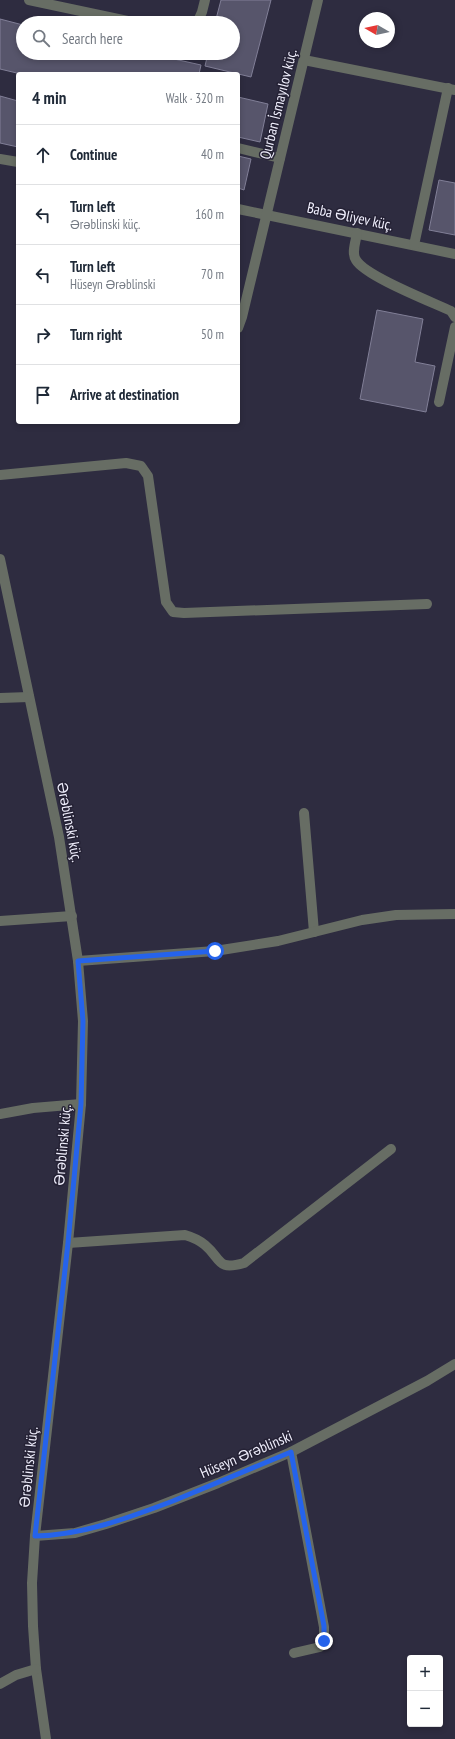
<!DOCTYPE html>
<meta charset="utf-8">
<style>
body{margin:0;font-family:"PT Sans Narrow",sans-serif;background:#f6f6f7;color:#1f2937}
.controls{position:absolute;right:12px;bottom:12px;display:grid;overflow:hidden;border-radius:4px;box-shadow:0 2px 6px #0003}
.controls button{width:36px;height:36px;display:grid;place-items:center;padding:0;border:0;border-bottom:1px solid #e0e1e3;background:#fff;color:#1f2937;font:20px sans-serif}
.compass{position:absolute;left:359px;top:12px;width:36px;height:36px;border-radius:50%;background:#fff;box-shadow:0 2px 6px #0003;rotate:279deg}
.stop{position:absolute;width:12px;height:12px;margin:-9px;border:3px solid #2563eb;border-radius:50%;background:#fff}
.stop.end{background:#2563eb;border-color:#fff;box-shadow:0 1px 4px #0008}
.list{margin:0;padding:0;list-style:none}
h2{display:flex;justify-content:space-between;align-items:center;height:52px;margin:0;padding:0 16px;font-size:17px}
h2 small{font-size:13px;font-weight:400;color:#747a83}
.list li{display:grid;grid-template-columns:26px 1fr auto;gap:12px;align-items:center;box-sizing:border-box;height:60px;padding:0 16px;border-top:1px solid #e0e1e3}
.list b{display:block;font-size:15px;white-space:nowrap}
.list p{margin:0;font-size:13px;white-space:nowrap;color:#747a83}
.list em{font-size:13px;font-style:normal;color:#747a83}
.icon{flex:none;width:22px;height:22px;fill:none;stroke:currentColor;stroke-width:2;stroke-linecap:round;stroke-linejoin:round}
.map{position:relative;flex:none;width:455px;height:1739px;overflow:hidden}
.search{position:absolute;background:#fff;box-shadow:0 2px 6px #0003;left:16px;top:16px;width:224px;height:44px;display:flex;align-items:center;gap:10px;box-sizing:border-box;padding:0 14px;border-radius:22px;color:#747a83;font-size:15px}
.panel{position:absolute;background:#fff;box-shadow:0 2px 6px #0003;left:16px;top:72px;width:224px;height:352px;border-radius:4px}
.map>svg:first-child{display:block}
</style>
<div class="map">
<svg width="455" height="1739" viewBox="0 0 455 1739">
<rect width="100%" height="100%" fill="#2e2c40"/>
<g fill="#57556b" stroke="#817f97">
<polygon points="221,0 271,0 251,77 205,66 208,53 233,53 233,23 215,23"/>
<polygon points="0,19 23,25 23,53 147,53 201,65 199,74 21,74 0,69"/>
<polygon points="0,96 18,101 18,147 0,143"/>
<polygon points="238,97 268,104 260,142 238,137"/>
<polygon points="238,156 251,159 244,190 238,188"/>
<polygon points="439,180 455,183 455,235 429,230"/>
<polygon points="377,310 423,319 415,362 435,366 426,412 360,399"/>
</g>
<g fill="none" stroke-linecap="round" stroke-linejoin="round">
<g stroke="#676d64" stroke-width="10">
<polyline points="29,0 137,23"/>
<polyline points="197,23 202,12 205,0"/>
<polyline points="304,60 455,90"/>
<polyline points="238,148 280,158"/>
<polyline points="0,159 18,162"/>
<polyline points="238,209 455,254"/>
<path d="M357,233C356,241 351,253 356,260C365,276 432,302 451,311L455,317"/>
<polyline points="414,245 448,88"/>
<polyline points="238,328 242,317 318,0"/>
<polyline points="439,402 455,327"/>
<polyline points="0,475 126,463 141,466 148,476 166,602 173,612 184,613 427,604"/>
<polyline points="0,559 59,837 78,961 83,1021 81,1104 68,1243 35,1536 32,1583 33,1626 36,1669 46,1739"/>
<polyline points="0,698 29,697"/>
<polyline points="304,813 314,932"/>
<polyline points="0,921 72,916"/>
<polyline points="78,961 215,951 278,941 362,920 396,915 455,914"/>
<polyline points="0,1114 33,1108 81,1104"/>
<path d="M68,1243L185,1235C192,1237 199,1240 205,1245C222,1259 216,1271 244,1263L391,1149"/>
<polyline points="291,1452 324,1627 324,1641 320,1647 294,1653"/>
<polyline points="35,1536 75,1533 106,1524 154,1508 218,1483 291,1452 427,1381 455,1364"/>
<polyline points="0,1684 16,1675 36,1669"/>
</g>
</g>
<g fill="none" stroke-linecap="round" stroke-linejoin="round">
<path stroke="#2563eb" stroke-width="5" d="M215,951L78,961L83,1021L81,1104L68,1243L35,1536C83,1535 128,1518 173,1501C212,1485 251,1469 291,1452L324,1626V1641"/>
</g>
<g text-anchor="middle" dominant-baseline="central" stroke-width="3" stroke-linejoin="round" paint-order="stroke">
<g font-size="15" fill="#efeefc" stroke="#252235">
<text transform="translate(278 104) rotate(-76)">Qurban İsmayılov küç.</text>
<text transform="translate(350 216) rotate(12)">Baba Əliyev küç.</text>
<text transform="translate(70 822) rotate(79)">Ərəblinski küç.</text>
<text transform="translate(62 1145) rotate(-85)">Ərəblinski küç.</text>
<text transform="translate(246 1454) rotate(-23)">Hüseyn Ərəblinski</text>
<text transform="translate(28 1467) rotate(-84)">Ərəblinski küç.</text>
</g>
</g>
</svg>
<div class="controls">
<button>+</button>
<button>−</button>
</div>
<svg class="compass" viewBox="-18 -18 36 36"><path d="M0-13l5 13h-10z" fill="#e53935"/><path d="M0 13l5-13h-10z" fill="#747a83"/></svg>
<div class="stop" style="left:215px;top:951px"></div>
<div class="stop end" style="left:324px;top:1641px"></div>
<div class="search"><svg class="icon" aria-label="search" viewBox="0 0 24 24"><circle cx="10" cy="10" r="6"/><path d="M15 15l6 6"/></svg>Search here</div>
<section class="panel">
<h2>4 min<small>Walk · 320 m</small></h2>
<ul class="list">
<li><svg class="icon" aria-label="ahead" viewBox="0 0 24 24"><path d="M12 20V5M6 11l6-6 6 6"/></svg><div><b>Continue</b></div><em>40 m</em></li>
<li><svg class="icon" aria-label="left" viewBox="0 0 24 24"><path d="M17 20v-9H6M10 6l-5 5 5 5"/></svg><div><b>Turn left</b><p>Ərəblinski küç.</p></div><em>160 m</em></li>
<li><svg class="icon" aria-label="left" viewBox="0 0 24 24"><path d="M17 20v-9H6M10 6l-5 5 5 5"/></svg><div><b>Turn left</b><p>Hüseyn Ərəblinski</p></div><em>70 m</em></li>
<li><svg class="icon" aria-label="right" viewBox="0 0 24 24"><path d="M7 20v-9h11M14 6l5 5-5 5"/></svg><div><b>Turn right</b></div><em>50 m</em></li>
<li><svg class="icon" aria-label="arrive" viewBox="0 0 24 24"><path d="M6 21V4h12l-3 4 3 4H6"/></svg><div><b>Arrive at destination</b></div></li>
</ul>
</section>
</div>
